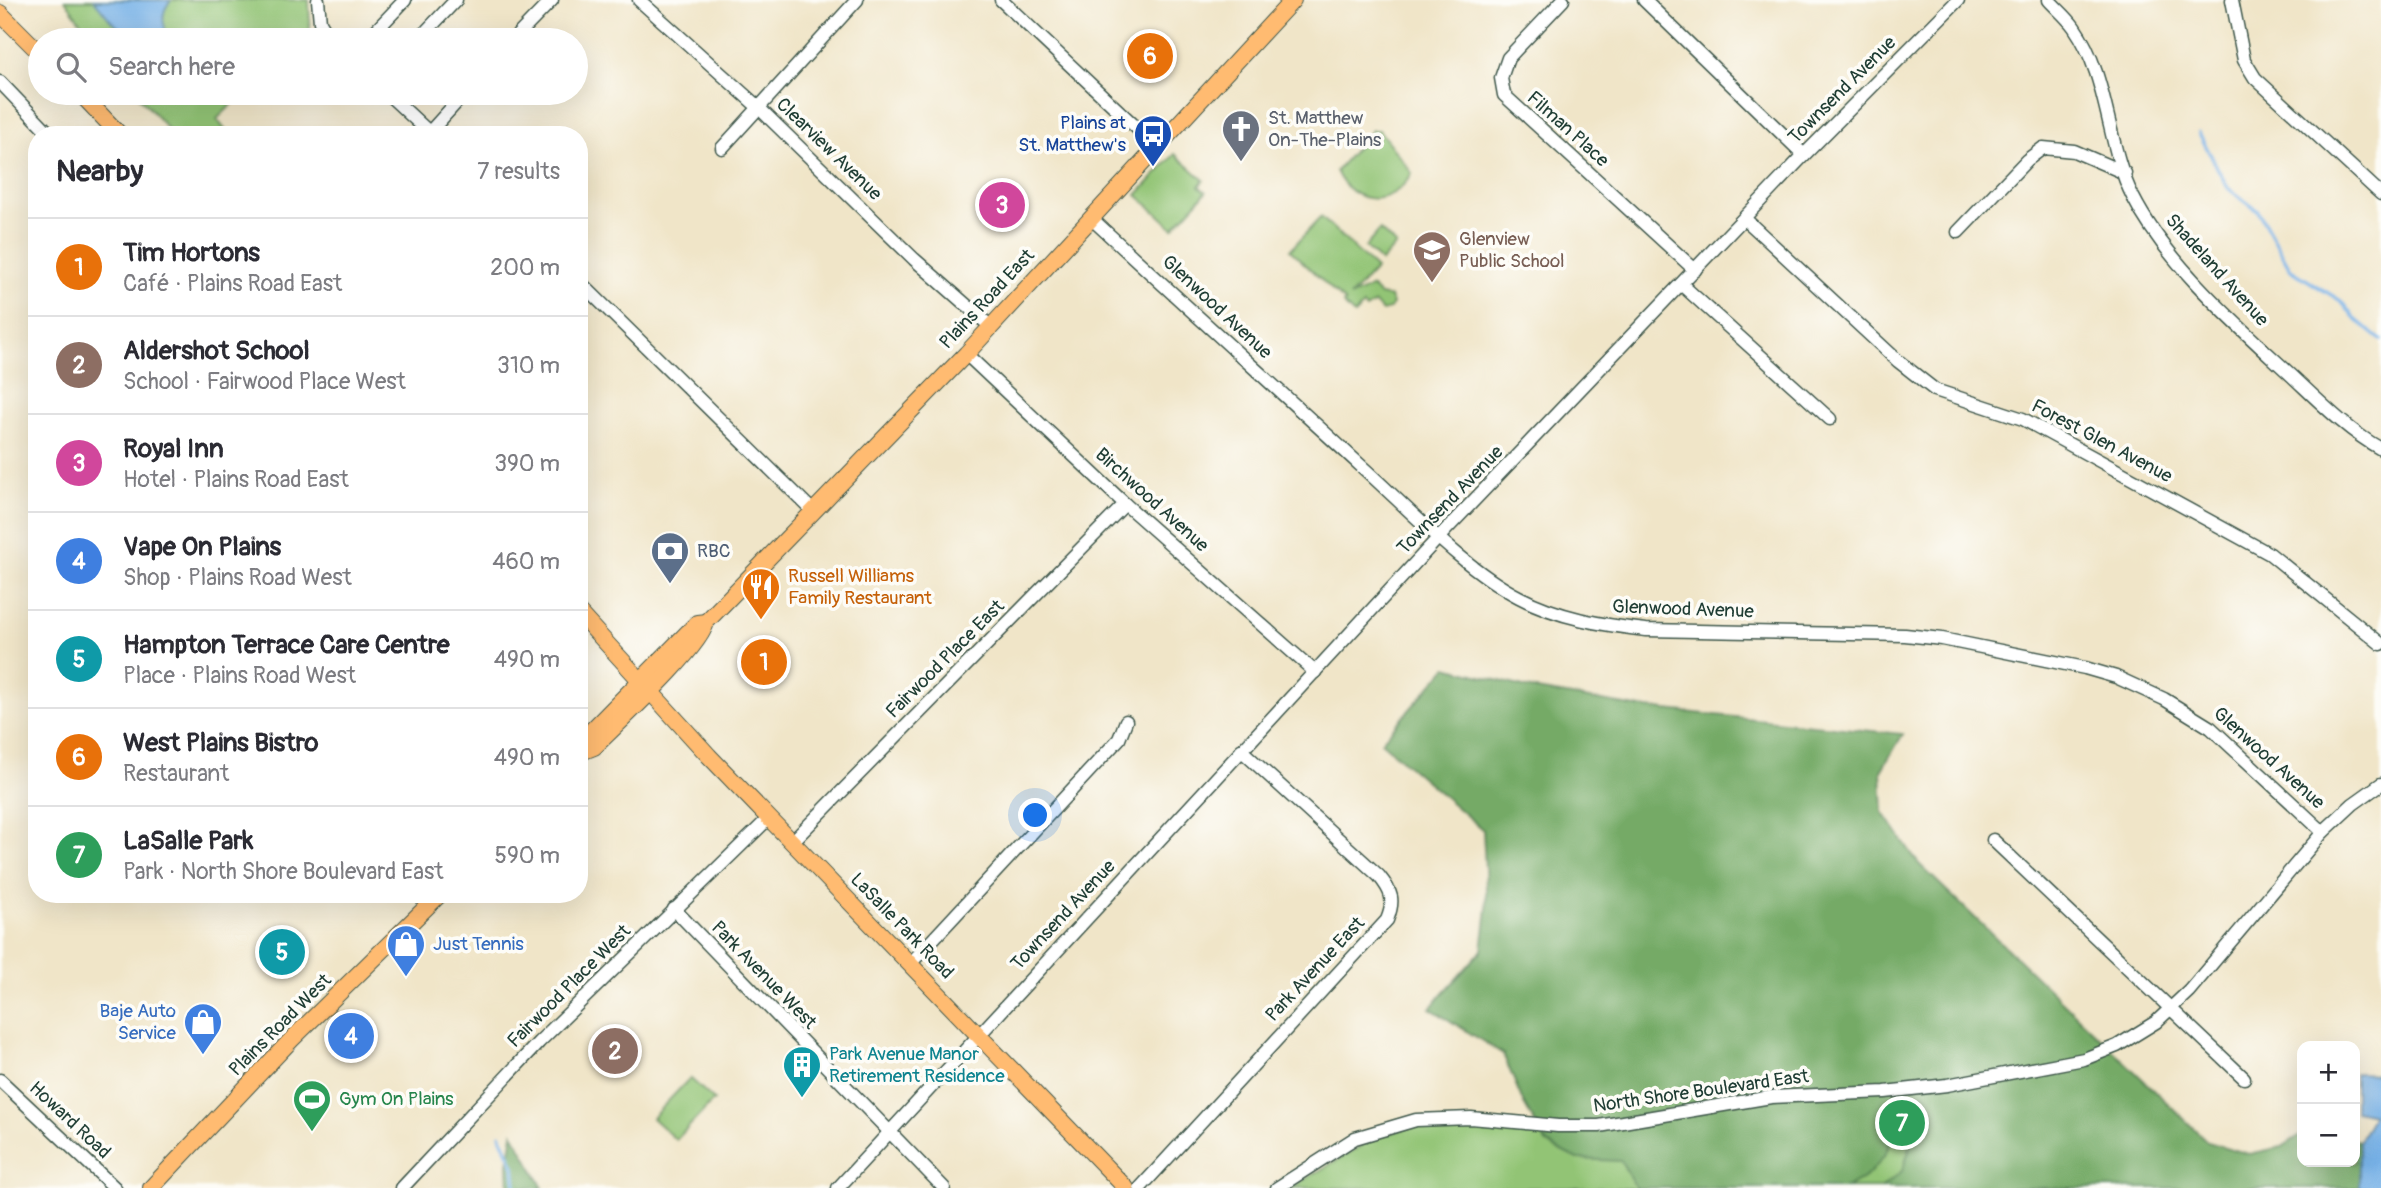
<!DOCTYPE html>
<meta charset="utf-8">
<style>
body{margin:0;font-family:Pangolin,sans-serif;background:#f2f2f3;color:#2b2b33}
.controls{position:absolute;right:21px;bottom:21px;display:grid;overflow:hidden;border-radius:14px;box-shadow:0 7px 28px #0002}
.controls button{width:63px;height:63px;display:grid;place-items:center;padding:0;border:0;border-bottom:2px solid #e1e1e2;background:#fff;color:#2b2b33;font:35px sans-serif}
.you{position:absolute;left:1036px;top:816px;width:24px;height:24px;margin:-18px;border:5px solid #fff;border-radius:50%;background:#1a73e8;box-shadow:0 0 0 10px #1a73e833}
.badge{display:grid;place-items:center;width:46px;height:46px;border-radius:50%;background:#ea580c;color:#fff;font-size:23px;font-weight:700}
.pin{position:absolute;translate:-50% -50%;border:4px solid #fff;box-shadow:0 2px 7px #0006}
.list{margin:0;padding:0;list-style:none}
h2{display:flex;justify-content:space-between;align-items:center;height:91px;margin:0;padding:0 28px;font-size:30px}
h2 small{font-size:23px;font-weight:400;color:#7c7c81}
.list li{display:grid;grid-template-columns:46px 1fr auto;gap:21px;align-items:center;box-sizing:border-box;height:98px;padding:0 28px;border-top:2px solid #e1e1e2}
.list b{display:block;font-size:26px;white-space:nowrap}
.list p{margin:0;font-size:23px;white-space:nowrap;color:#7c7c81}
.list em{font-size:23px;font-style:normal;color:#7c7c81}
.icon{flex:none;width:38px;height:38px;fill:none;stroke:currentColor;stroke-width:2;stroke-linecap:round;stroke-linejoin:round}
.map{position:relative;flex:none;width:2381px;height:1188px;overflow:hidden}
.search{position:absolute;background:#fff;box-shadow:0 7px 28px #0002;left:28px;top:28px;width:560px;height:77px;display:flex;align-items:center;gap:18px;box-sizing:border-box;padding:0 24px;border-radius:38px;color:#7c7c81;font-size:26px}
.panel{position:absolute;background:#fff;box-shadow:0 7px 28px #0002;left:28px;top:126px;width:560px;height:777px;border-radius:28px}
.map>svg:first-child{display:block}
</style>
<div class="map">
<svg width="2381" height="1188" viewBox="0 0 2381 1188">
<rect width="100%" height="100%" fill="#fdfcf7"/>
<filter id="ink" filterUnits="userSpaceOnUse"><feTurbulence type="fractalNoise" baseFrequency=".0143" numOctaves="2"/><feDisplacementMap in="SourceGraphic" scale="14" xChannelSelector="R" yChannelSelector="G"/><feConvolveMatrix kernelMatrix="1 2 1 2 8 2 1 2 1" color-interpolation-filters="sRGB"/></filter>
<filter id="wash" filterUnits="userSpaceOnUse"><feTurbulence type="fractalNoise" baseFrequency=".00686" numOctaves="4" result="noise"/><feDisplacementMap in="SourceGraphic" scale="28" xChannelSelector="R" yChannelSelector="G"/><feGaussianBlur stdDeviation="1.57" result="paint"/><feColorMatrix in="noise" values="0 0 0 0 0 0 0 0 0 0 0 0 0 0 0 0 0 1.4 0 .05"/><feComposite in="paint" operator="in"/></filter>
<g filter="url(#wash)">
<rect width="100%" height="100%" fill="#f0e5c8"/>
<g fill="#92c475" stroke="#588054" stroke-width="2">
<polygon points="65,0 309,0 310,29 299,40 93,40"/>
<polygon points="136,93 244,93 217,119 229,135 173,135"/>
<path d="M1372,130H1379L1412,173C1393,208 1352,207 1336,171Z"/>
<polygon points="1175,154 1204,180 1199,186 1206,192 1173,228 1137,195"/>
<polygon points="1321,217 1376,269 1350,297 1371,287 1380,295 1390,297 1393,304 1390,309 1382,311 1375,303 1366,309 1363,306 1354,315 1343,304 1345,302 1290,250"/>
<polygon points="1380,230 1396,245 1381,262 1365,247"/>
<polygon points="690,1078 714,1100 676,1140 652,1118"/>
<polygon points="1781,1101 2240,1171 2302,1162 2355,1162 2355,1141 2359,1141 2359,1188 1290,1188 1376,1137 1416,1125 1448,1124 1546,1131"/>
</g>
<g fill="#75aa66" stroke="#4a744d" stroke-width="2">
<path d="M1447,667L1531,689L1637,707L1903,734L1881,771L1883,812L1919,864L2208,1142L2249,1154L2282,1147L2302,1134V1162H2355V1140L2359,1141V1188H1881L1902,1171L1918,1125L1892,1131C1889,1159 1871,1176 1846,1188H1636L1621,1161L1577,1159L1547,1144L1524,1104L1503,1054L1430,1008L1482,950L1487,908L1483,830L1381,742Z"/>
<polygon points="513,1133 543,1188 509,1188 508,1164"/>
</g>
<g fill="#76b1e7" stroke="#4a778e" stroke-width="2">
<path d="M94,0H171C159,14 163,24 169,40H134L111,21Z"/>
<polygon points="2355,1073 2381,1074 2381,1188 2359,1188 2359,1141 2373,1115 2355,1111"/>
</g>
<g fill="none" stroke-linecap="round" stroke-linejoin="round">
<g stroke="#76b1e7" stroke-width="3.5">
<polyline points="2199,133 2228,188 2258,211 2291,270 2341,301 2354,318 2381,340"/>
<polyline points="500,1134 514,1166 516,1188"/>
</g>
</g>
</g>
<g filter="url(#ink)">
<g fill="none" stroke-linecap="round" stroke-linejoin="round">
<defs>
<g id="minor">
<polyline points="318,0 320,22 331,40"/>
<polyline points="639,0 758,107 914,259 990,326"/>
<polyline points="1001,0 1157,147"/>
<polyline points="1563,0 1508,58 1501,78 1504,95 1695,270"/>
<polyline points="1644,0 1804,155"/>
<path d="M2049,0C2057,9 2067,17 2074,27C2109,77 2106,144 2133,197C2167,264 2237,325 2291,375C2320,402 2347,430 2381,449"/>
<polyline points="2232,0 2244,60 2255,78 2381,194"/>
<polyline points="367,40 405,0"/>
<polyline points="418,40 456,0"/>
<polyline points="513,40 552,0"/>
<polyline points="0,82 51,135"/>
<polyline points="387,93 432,135"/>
<polyline points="427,135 465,93"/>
<polyline points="722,148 857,0"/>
<path d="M1091,218C1180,301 1271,383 1360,465C1407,507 1464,569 1519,597C1559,618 1602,625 1646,630L1905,635L1942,639L2085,668L2116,677L2164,699L2211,728L2323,832"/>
<polyline points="1745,219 1898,361 1935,390 2023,419 2270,554 2381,644"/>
<polyline points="1958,232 2027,160 2043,148 2074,151 2125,173"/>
<polyline points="579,281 812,510"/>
<polyline points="1681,284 1830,419"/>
<polyline points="966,354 1125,504 1315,672"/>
<polyline points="1993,840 2244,1078"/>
<polyline points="792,842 1125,504"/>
<polyline points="674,909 944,1188"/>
<polyline points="910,964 1119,739 1126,721"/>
<polyline points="0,1080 115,1188"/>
<polyline points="402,1188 539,1042 769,818"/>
<polyline points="838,1188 1439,537 1804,155 1958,0"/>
<path d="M1140,1188L1387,920C1395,900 1392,892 1379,876L1241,750"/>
<polyline points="1277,1188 1355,1138 1416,1120 1471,1118 1558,1126 1599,1126 1771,1097 1885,1092 1947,1085 2084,1059 2117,1046 2156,1022 2189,991 2323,832 2353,804 2381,784"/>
</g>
<g id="major">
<polyline points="0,13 40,53"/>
<polyline points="80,93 120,135"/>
<polyline points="579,613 709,756 1126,1188"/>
<polyline points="582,751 589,733 697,623 706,622"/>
<path d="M579,753L594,747C616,725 703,646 706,622L966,354L1293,0"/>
<polyline points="151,1188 292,1039 440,894"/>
</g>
</defs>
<use href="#minor" stroke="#3e564a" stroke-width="15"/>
<use href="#major" stroke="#3e564a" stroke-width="18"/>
<use href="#minor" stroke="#fff" stroke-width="12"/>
<use href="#major" stroke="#ffbb71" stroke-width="16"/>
</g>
</g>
<defs>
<symbol id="church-pin" viewBox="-11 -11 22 30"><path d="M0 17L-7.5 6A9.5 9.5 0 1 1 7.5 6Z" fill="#6b7280" stroke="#fdfcf7"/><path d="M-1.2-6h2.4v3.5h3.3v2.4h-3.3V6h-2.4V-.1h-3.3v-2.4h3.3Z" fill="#fff"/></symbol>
<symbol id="bus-pin" viewBox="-11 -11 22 30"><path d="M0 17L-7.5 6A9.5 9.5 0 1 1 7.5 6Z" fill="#1a4fb4" stroke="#fdfcf7"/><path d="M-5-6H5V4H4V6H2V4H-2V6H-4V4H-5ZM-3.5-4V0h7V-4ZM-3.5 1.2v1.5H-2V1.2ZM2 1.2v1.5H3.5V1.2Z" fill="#fff"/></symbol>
<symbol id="school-pin" viewBox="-11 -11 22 30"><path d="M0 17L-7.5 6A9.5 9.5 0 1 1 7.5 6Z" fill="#8d6e63" stroke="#fdfcf7"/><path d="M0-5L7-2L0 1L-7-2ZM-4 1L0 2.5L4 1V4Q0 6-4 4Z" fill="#fff"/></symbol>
<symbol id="bank-pin" viewBox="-11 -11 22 30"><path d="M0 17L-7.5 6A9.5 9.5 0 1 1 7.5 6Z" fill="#5c6f8a" stroke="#fdfcf7"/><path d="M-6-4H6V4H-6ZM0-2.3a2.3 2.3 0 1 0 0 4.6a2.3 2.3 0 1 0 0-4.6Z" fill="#fff"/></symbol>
<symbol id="restaurant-pin" viewBox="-11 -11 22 30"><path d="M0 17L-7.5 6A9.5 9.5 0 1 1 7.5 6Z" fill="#e8710a" stroke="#fdfcf7"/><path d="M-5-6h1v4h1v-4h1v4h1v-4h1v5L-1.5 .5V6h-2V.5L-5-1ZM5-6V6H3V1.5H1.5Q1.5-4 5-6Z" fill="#fff"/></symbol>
<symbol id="shop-pin" viewBox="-11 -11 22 30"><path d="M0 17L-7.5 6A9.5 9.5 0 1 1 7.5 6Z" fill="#3f7fe0" stroke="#fdfcf7"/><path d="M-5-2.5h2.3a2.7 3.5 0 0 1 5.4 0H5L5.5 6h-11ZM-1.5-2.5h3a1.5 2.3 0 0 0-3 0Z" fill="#fff"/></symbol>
<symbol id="building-pin" viewBox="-11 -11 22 30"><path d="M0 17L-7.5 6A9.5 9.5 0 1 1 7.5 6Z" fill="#0f9aa8" stroke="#fdfcf7"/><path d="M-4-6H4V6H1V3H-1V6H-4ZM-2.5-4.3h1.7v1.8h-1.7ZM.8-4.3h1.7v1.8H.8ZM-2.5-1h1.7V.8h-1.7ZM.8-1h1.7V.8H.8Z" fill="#fff"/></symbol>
<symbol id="stadium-pin" viewBox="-11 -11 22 30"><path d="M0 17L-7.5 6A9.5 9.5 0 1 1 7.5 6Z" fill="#2e9e5b" stroke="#fdfcf7"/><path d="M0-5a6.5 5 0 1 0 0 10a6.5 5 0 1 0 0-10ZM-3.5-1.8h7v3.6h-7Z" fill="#fff"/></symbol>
</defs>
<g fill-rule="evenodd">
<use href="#church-pin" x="1219" y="107" width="44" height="60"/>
<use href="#bus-pin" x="1131" y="112" width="44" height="60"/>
<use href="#school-pin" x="1410" y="228" width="44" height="60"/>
<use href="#bank-pin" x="648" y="529" width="44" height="60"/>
<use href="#restaurant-pin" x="739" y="565" width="44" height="60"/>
<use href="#shop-pin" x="384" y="922" width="44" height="60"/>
<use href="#shop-pin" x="181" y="1000" width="44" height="60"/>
<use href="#building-pin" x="780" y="1043" width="44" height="60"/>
<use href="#stadium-pin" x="290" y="1077" width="44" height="60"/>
</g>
<g text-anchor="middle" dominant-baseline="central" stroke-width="7" stroke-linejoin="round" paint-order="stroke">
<g font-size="19" fill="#1f3d34" stroke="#fdfcf7">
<text transform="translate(1842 90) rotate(-45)">Townsend Avenue</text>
<text transform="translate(1568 129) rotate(42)">Filman Place</text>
<text transform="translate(829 149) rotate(44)">Clearview Avenue</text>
<text transform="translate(2217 270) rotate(48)">Shadeland Avenue</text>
<text transform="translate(987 299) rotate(-47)">Plains Road East</text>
<text transform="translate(1217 307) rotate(43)">Glenwood Avenue</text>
<text transform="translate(2102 441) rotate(28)">Forest Glen Avenue</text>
<text transform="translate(1152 500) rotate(42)">Birchwood Avenue</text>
<text transform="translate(1450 500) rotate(-46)">Townsend Avenue</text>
<text transform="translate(1683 609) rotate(2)">Glenwood Avenue</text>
<text transform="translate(945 659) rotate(-45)">Fairwood Place East</text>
<text transform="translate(2269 758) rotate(42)">Glenwood Avenue</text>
<text transform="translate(1063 915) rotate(-47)">Townsend Avenue</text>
<text transform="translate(902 926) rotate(46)">LaSalle Park Road</text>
<text transform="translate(1315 969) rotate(-47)">Park Avenue East</text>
<text transform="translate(764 975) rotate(46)">Park Avenue West</text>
<text transform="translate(569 986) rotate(-45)">Fairwood Place West</text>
<text transform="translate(280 1025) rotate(-45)">Plains Road West</text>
<text transform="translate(1701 1091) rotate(-8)">North Shore Boulevard East</text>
<text transform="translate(70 1120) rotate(43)">Howard Road</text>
</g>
<g font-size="19" fill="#5b616d" stroke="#fdfcf7" text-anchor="start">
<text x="1268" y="118">St. Matthew<tspan x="1268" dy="22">On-The-Plains</tspan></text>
</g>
<g font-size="19" fill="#164399" stroke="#fdfcf7" text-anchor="end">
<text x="1126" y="123">Plains at<tspan x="1126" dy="22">St. Matthew's</tspan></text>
</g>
<g font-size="19" fill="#785e54" stroke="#fdfcf7" text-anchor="start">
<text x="1459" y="239">Glenview<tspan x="1459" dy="22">Public School</tspan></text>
</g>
<g font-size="19" fill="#4e5e75" stroke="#fdfcf7" text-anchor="start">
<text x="697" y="551">RBC</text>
</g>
<g font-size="19" fill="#c56008" stroke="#fdfcf7" text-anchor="start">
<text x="788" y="576">Russell Williams<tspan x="788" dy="22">Family Restaurant</tspan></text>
</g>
<g font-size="19" fill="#366cbe" stroke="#fdfcf7" text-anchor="start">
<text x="433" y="944">Just Tennis</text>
<text x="176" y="1011" text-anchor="end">Baje Auto<tspan x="176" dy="22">Service</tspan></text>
</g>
<g font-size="19" fill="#0d838f" stroke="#fdfcf7" text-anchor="start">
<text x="829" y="1054">Park Avenue Manor<tspan x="829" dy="22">Retirement Residence</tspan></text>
</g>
<g font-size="19" fill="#27864d" stroke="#fdfcf7" text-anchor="start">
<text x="339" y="1099">Gym On Plains</text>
</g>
</g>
</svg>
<div class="controls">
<button>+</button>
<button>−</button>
</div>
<div class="you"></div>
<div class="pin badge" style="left:764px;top:662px;background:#e8710a">1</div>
<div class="pin badge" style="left:615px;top:1051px;background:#8d6e63">2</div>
<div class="pin badge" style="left:1002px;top:205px;background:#d1479c">3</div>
<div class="pin badge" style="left:351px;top:1036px;background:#3f7fe0">4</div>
<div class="pin badge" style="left:282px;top:952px;background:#0f9aa8">5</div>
<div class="pin badge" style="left:1150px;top:56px;background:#e8710a">6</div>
<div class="pin badge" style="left:1902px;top:1123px;background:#2e9e5b">7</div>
<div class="search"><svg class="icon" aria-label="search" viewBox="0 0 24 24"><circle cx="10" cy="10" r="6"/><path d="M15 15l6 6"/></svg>Search here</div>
<section class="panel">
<h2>Nearby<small>7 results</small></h2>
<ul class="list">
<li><span class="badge" style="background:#e8710a">1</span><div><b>Tim Hortons</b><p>Café · Plains Road East</p></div><em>200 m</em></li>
<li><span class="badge" style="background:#8d6e63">2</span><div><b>Aldershot School</b><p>School · Fairwood Place West</p></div><em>310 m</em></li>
<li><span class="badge" style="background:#d1479c">3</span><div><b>Royal Inn</b><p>Hotel · Plains Road East</p></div><em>390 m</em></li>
<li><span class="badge" style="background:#3f7fe0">4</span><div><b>Vape On Plains</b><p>Shop · Plains Road West</p></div><em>460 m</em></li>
<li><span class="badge" style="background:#0f9aa8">5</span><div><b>Hampton Terrace Care Centre</b><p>Place · Plains Road West</p></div><em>490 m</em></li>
<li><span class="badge" style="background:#e8710a">6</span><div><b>West Plains Bistro</b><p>Restaurant</p></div><em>490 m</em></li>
<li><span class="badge" style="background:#2e9e5b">7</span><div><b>LaSalle Park</b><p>Park · North Shore Boulevard East</p></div><em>590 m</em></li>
</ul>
</section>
</div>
